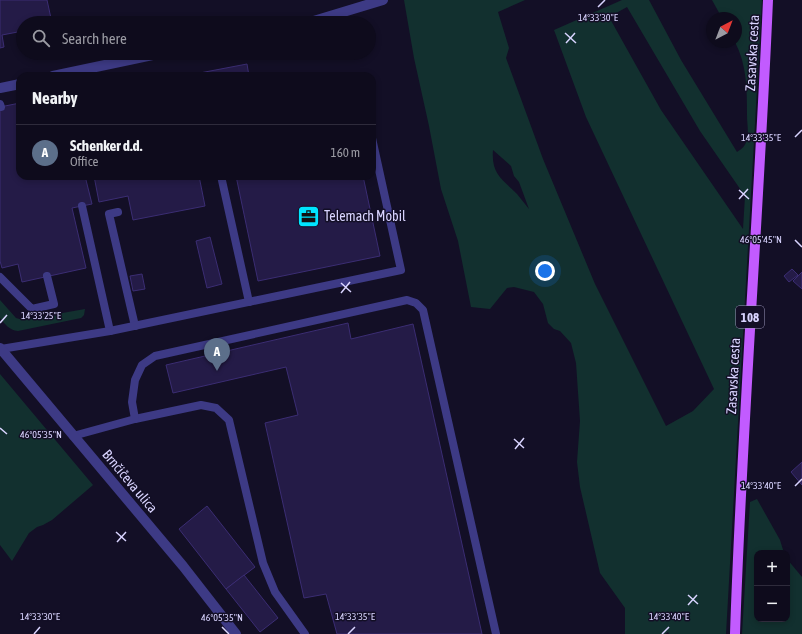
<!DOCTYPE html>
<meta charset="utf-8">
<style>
body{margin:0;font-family:"Asap Condensed",sans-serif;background:#1c1929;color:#f1f3f6}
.controls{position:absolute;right:12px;bottom:12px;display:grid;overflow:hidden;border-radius:8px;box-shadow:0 2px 6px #0003}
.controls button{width:36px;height:36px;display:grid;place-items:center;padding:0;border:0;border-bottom:1px solid #2e2b3b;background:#0e0b1c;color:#f1f3f6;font:20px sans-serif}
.compass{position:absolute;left:706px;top:12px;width:36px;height:36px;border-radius:50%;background:#0e0b1c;box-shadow:0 2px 6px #0003;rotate:42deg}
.you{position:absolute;left:545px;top:271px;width:14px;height:14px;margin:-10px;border:3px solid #fff;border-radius:50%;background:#1a73e8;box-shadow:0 0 0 6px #1a73e833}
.badge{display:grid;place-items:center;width:26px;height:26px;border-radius:50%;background:#2563eb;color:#fff;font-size:13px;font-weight:700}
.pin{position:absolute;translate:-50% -33px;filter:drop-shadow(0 1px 2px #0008)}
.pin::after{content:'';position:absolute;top:21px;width:14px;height:12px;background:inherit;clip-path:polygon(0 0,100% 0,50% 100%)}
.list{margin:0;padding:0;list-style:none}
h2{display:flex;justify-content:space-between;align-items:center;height:52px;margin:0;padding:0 16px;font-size:17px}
h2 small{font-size:13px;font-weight:400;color:#9b9ba3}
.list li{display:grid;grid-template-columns:26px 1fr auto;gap:12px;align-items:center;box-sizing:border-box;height:56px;padding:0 16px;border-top:1px solid #2e2b3b}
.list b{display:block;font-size:15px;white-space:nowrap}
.list p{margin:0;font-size:13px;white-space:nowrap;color:#9b9ba3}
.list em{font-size:13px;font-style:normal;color:#9b9ba3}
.icon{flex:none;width:22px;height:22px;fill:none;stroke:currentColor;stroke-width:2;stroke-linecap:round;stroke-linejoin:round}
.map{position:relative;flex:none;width:802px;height:634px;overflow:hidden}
.search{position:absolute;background:#0e0b1c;box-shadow:0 2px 6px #0003;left:16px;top:16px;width:360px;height:44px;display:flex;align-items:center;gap:10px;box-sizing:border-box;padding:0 14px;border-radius:22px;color:#9b9ba3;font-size:15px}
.panel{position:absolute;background:#0e0b1c;box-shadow:0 2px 6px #0003;left:16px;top:72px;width:360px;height:108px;border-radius:12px}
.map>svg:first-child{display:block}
</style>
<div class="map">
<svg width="802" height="634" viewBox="0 0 802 634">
<rect width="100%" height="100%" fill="#130f26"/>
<g fill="#12302f" fill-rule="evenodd">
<path d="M404,0H525L498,12L509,48L506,58L543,159L595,284L666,426L693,411L714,389L586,117L554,30L622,0H649L681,60L737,152C742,149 745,146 747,140C749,133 747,123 747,115C747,90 747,65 735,42H736V18H722L712,0H762L726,634H669L668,632L665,634H625V608L600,573L580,487L577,462L580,421L576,363L571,343L560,331L554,329L548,323L543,304L534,292L514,287L507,288L490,309L471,307L458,241L441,189L429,126L414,58ZM627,7L700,131L745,196L743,229L661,110L609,17ZM493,150L511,166L514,176L519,182L529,209C525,204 521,199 517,194C502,179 491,174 493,150Z"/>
<path d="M0,300L16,318L23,320L85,309L84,315L81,318L18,331C9,330 5,324 0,318Z"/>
<polygon points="0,374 93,485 52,520 43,525 37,527 29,533 12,561 0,545"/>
<polygon points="757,499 780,540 784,553 757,553 757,619 787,619 787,559 802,577 802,634 742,634 750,502"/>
</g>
<g fill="#241b47" stroke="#3b2d73">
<polygon points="0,0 47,0 52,23 23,23 23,31 2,35 4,47 0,48"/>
<polygon points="247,64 249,76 184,76"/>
<polygon points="20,103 20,176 85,176 92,204 72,208 86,268 22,282 18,264 2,268 0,261 0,107"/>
<polygon points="94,176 199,176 205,206 133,220 128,196 99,202"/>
<polygon points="236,176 363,176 380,256 258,281"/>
<polygon points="210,237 222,284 207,288 196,241"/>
<polygon points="792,269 798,275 789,282 784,276"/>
<polygon points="802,272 802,289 793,281"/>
<polygon points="142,274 145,289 133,291 130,276"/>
<polygon points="348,323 351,339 413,324 482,634 337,634 326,594 304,598 265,423 298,415 286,367 173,393 166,365"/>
<polygon points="802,462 802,485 791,472"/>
<polygon points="207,506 255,567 226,589 179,529"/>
<polygon points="244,575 278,618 260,632 226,589"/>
</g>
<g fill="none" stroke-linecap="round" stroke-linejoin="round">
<g stroke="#3d3a85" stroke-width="8">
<polyline points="0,104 1,107"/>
<polyline points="221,176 249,302"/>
<polyline points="82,206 110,331"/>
<polyline points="118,212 109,214 135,326"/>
<polyline points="0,277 32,309 54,304 47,276"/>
<polyline points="1,349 110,331 401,270 372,138"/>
<polyline points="135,419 201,405 216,408 229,420 263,563 275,592 305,634"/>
<polyline points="73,436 135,419 132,402 135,380 142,365 155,356 407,300 416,303 423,310 496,634"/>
</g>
<g stroke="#3d3a85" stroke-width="10">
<polyline points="307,23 383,0"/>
<polyline points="53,76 162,53"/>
<polyline points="0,88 20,84"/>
<polyline points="0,348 183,566 236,634"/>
</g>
<path stroke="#c25bff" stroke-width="10" d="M735,634C742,422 759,211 768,0"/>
</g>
<path fill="none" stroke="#d9d4ff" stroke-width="1.5" d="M598,7L605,0M565,33L576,43M566,43L575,33M795,137L802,130M739,190L749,199M739,199L748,189M795,240L802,247M341,283L351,292M341,293L350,282M0,323L7,315M0,428L7,434M514,439L524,448M515,449L524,438M795,486L802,479M116,532L126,541M117,542L126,532M688,595L698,604M688,605L697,595M222,627L229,634M34,634L40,627M348,634L355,627M662,634L669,627"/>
<defs>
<symbol id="office-square" viewBox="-11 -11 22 22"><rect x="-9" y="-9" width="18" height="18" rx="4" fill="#00e5ff" stroke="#130f26"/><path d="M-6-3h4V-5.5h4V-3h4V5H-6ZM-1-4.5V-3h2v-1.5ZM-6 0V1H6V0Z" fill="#111"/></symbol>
</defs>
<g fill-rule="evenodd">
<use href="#office-square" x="296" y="204" width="25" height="25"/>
</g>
<g text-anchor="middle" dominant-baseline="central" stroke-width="3" stroke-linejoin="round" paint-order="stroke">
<rect fill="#130f26" stroke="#9e99be" stroke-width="1" x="736" y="306" width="28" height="22" rx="3"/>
<g font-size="13" font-weight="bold" fill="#d9d4ff">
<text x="750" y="317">108</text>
</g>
<g font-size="14" fill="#d9d4ff" stroke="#130f26">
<text transform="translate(752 53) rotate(-87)">Zasavska cesta</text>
<text transform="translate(733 376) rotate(-87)">Zasavska cesta</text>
<text transform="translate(130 481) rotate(50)">Brnčičeva ulica</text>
</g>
<g font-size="14" fill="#d9d4ff" stroke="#130f26" text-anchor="start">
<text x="324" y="216">Telemach Mobil</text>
</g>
</g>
<g font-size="10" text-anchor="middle" fill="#d9d4ff" stroke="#130f26" stroke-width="3" stroke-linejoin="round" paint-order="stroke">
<text x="598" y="21">14°33'30"E</text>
<text x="761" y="141">14°33'35"E</text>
<text x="761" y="243">46°05'45"N</text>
<text x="41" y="319">14°33'25"E</text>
<text x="41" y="438">46°05'35"N</text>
<text x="761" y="489">14°33'40"E</text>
<text x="40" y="620">14°33'30"E</text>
<text x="355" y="620">14°33'35"E</text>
<text x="669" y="620">14°33'40"E</text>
<text x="222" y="621">46°05'35"N</text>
</g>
</svg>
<div class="controls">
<button>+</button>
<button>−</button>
</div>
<svg class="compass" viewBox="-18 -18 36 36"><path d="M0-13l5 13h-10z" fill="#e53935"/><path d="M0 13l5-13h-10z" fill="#9b9ba3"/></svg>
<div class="you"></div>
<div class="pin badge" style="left:217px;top:371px;background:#5c6f8a">A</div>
<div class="search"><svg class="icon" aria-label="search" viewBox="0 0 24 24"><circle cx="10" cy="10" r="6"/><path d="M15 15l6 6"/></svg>Search here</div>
<section class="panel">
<h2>Nearby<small></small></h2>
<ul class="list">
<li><span class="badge" style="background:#5c6f8a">A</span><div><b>Schenker d.d.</b><p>Office</p></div><em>160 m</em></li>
</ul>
</section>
</div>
